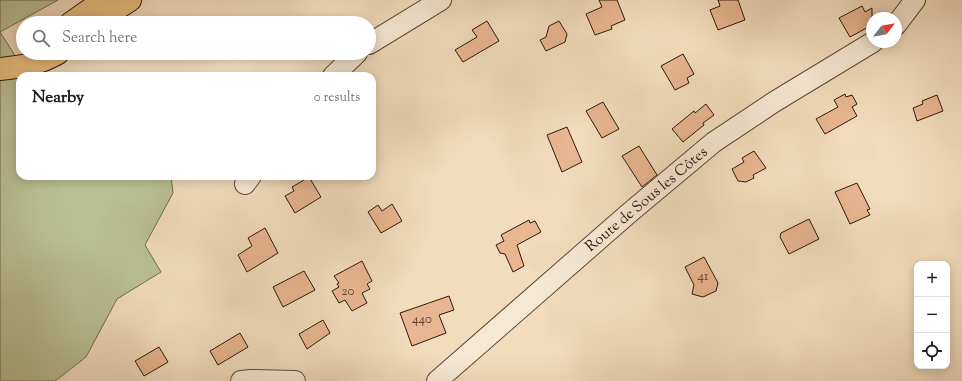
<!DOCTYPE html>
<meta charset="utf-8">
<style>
body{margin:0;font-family:"Sorts Mill Goudy",serif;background:#f2f2f2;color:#202124}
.controls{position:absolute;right:12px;bottom:12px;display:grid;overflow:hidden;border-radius:8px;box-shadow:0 2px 10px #0003}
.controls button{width:36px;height:36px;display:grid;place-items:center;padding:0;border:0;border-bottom:1px solid #e0e0e0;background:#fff;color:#202124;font:20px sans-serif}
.compass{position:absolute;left:866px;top:12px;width:36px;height:36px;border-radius:50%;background:#fff;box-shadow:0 2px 10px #0003;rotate:59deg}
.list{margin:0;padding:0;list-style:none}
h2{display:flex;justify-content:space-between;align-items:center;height:52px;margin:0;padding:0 16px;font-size:17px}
h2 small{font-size:13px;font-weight:400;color:#757577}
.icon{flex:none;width:22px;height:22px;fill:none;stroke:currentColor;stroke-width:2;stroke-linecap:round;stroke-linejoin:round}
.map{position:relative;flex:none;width:962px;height:381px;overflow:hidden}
.search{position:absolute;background:#fff;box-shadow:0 2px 10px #0003;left:16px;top:16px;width:360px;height:44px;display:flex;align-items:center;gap:10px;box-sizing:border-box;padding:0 14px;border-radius:22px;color:#757577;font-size:15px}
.panel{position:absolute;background:#fff;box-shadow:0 2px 10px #0003;left:16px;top:72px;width:360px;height:108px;border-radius:12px}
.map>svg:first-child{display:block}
</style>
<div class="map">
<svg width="962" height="381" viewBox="0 0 962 381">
<rect width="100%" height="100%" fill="#f2dcbd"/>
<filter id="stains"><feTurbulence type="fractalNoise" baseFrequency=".005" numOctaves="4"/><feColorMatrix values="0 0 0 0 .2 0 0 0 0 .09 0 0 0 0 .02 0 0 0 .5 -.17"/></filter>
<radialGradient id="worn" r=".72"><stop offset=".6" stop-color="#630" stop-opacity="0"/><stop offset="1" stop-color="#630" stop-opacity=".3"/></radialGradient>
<g fill="#b9c092" stroke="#746c4e">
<polygon points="0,0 58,0 0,32"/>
<polygon points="0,32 28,76 20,76 20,176 171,176 173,193 145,245 161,272 117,299 86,357 55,381 0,381"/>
</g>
<g fill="#e8b690" stroke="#2e170a">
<polygon points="599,0 617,0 625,20 611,26 612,29 595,35 586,14 602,7"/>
<polygon points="718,0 738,0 745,20 718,30 710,10 720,6"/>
<polygon points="862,6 865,12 872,8 872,25 850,37 839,18"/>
<polygon points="487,21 499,41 463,62 455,50 477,37 472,30"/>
<polygon points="559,21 567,34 565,42 546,51 540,40 546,37 549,26"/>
<polygon points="683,54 694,74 687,78 689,83 675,90 661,66"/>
<polygon points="845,94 846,97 852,95 857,104 852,107 857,116 825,134 816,119 838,107 834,100"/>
<polygon points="937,95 943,111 917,121 913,108 923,104 922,101"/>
<polygon points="603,102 619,129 602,138 586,111"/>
<polygon points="706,104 714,115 703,123 704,125 683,142 672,129 694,111 695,113"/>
<polygon points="567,127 582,162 562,172 547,135"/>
<polygon points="639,146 657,175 642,187 622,156"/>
<polygon points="754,151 766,168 753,175 754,178 746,182 738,181 732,169 744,162 742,158"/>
<polygon points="309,177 321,197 295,213 285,196 294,191 292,187"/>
<polygon points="857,183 870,209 867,210 870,215 850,224 835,192"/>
<polygon points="392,204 402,221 381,233 368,212 378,205 382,211"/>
<polygon points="809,219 819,239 789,254 780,237 781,233"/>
<polygon points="529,220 530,223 535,221 541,232 517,245 524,266 513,272 505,254 500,253 496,245 504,241 501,235"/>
<polygon points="265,228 278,253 247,272 238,255 252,246 248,238"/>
<polygon points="704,257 718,283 716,291 703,297 692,294 694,285 685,267"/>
<polygon points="362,261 372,281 367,284 370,289 362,293 367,303 352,311 345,300 339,303 332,291 339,287 337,284 339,283 334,276"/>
<polygon points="304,271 315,290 283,307 273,287"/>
<polygon points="449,296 454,310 439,315 446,333 412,346 400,313"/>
<polygon points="323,320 330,333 307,349 299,334"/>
<polygon points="240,333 248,347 218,365 210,351"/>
<polygon points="159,347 168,362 144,376 135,361"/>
</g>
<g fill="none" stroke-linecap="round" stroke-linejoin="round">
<defs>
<g id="minor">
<polyline points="896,25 915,0"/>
<polyline points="369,44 441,0"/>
<polyline points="333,76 357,53"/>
<polyline points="245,184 251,176"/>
<polyline points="241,381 251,380 295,381"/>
<polyline points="437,381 628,214 714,142 774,102 873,42"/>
</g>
<g id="major">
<polyline points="71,23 104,0"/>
<polyline points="95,23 130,0"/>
<path d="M0,69C21,67 39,64 58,53"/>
</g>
</defs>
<use href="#minor" stroke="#5f4837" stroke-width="22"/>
<use href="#major" stroke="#2e170a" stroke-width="24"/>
<use href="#minor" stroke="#f7e8d4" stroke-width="20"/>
<use href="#major" stroke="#e9be7e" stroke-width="22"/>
</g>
<g text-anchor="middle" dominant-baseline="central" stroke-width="3.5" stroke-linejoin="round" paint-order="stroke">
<g font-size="13" fill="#5c3f2c">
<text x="703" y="277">41</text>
<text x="348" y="292">20</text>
<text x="422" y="320">440</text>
</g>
<g font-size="15" fill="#2e170a" stroke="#f7e8d4">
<text transform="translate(647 200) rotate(-40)">Route de Sous les Côtes</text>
</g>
</g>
<rect width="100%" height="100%" filter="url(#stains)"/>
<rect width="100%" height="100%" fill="url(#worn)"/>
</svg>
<div class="controls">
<button>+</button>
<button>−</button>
<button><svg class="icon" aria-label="locate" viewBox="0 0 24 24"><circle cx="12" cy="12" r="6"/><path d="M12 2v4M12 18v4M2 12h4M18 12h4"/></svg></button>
</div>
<svg class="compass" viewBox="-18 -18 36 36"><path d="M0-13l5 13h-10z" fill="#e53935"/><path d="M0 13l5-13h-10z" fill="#757577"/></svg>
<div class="search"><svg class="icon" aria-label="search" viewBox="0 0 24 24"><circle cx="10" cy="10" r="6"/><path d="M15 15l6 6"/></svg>Search here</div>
<section class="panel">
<h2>Nearby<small>0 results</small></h2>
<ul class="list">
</ul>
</section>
</div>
